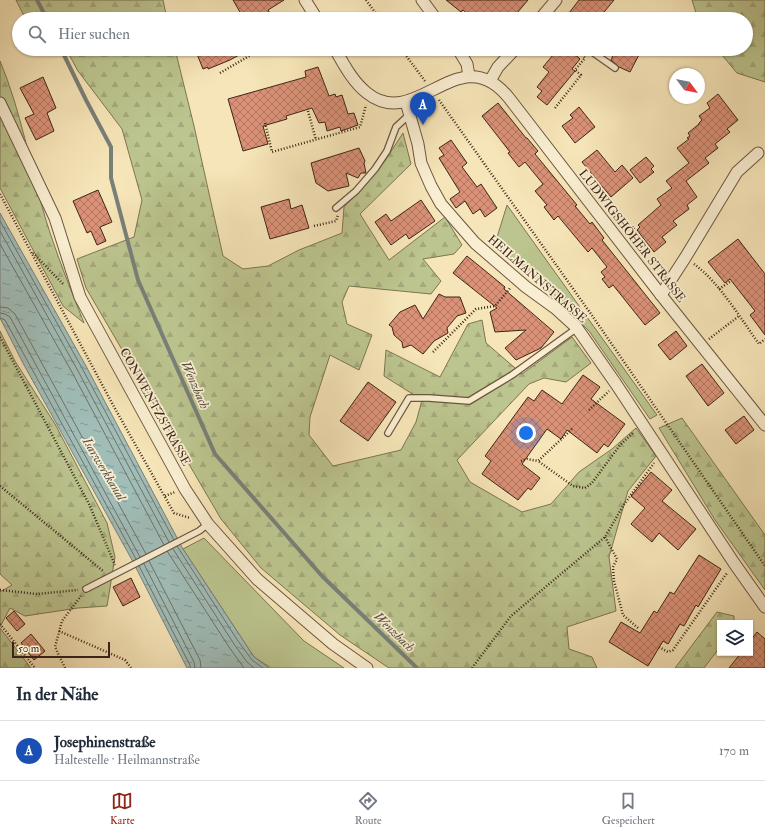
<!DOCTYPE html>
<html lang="de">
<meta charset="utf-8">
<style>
body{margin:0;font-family:"IM FELL Double Pica",serif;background:#f2f2f3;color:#1f2937}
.controls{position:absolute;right:12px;bottom:12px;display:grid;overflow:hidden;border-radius:0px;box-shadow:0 1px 3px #0004}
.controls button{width:36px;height:36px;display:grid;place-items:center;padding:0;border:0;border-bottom:1px solid #e0e1e3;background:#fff;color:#1f2937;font:20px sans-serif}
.compass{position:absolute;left:669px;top:68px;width:36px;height:36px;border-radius:50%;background:#fff;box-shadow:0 1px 3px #0004;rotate:122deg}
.scale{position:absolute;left:12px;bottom:10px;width:98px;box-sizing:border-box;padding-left:4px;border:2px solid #3e2518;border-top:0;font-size:11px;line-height:14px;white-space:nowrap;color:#3e2518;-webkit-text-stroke:3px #f9eed1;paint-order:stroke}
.you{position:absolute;left:526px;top:433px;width:14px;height:14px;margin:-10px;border:3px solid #fff;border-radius:50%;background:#1a73e8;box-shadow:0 0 0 6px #1a73e833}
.badge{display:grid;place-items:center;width:26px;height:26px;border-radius:50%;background:#8f2418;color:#fff;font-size:13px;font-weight:700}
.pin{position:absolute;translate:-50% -33px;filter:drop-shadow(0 1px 2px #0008)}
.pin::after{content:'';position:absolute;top:21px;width:14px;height:12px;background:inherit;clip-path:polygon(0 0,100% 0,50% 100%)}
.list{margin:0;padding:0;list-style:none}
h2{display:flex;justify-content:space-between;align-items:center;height:52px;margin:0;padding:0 16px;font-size:17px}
h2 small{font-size:13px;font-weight:400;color:#747a83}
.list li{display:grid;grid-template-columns:26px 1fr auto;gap:12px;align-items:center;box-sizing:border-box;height:60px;padding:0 16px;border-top:1px solid #e0e1e3}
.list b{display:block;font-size:15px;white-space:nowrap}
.list p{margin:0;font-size:13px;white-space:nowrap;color:#747a83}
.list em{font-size:13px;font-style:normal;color:#747a83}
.icon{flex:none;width:22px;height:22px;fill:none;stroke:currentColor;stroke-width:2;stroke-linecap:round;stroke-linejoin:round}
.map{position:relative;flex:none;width:765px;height:668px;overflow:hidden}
.search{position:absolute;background:#fff;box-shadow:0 1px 3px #0004;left:12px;right:12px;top:12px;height:44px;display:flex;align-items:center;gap:10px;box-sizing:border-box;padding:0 14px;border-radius:22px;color:#747a83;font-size:15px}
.sheet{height:112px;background:#fff}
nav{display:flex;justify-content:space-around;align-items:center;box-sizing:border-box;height:56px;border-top:1px solid #e0e1e3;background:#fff;font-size:11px;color:#747a83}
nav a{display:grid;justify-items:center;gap:2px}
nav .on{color:#8f2418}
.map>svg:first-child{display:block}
</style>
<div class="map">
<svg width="765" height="668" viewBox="0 0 765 668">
<defs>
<pattern id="forest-firs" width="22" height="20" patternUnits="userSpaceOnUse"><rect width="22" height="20" fill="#bcc58f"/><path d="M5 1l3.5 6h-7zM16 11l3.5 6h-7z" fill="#a3a97b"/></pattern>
<pattern id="water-ripples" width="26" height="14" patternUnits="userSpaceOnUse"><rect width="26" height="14" fill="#a0bdb8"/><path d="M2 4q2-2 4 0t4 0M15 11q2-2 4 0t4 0" fill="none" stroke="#849995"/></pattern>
<pattern id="building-cross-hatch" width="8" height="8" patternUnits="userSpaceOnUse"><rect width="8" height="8" fill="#da9177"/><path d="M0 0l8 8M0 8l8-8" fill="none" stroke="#b27661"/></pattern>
</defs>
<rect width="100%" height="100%" fill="#f6e5b8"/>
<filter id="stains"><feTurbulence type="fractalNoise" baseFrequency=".005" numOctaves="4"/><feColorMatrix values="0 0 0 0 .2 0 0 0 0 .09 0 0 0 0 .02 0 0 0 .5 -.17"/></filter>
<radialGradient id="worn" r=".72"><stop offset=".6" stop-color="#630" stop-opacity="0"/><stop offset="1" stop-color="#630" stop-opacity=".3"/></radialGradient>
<g fill="#bcc58f" stroke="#7d7554">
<polygon points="507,205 657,415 650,419 589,331 534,278 494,247"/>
<polygon points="204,538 304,641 344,668 271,668 254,657 183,549"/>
</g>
<g fill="url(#forest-firs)" stroke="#7d7554">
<polygon points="16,0 163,0 167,19 31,19 24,16"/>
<polygon points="692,0 765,0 765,82 737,73 717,49 746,49 746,19 698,19"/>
<polygon points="66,49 175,49 194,126 223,256 243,269 268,266 299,250 342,233 344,207 384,162 403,133 411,164 360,214 389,260 445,217 462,245 454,254 423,259 441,281 431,294 349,286 342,302 347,324 372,335 359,370 330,355 310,417 309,435 333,466 401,450 416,422 422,400 384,376 386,350 440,377 468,324 482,320 486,343 522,374 572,337 591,363 566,382 544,378 529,384 457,460 470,482 522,512 551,504 579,472 612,449 636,428 656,456 628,491 609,557 616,611 567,627 569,649 592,657 597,668 389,668 340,635 261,568 221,519 86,288 77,259 134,237 142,200 122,129 78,71"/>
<path d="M0,61C21,111 30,165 45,217C56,253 70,288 84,323L63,306L0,188Z"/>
<polygon points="0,331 15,361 55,424 107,523 115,557 107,606 78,608 25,616 10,608 0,627 0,592 12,585 0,574"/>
<polygon points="682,418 765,535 765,590 715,520 659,428"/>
<polygon points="717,612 734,616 734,623 720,623 720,647 704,668 675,668"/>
<polygon points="0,628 31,668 1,668 0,666"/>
</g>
<polygon fill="url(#water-ripples)" stroke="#798078" points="0,213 86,366 183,549 254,657 269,668 187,668 132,560 24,365 0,318"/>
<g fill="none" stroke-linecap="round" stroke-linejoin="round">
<g stroke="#6f7168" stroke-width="1">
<polyline points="0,221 82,368 174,540"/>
<polyline points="0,231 78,371 169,542"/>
<polyline points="0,244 73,374 164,545"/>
<polyline points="0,307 8,308 15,314 146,554"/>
<polyline points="0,313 5,314 10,317 140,557"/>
<polyline points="0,318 5,320 136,559"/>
<polyline points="177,546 238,641 252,660 263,668"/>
<polyline points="173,549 234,644 247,662 254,668"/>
<polyline points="167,551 229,647 244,668"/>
<polyline points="149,561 200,660 201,668"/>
<polyline points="144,564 194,662 195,668"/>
<polyline points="139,566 190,665 190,668"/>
</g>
<g stroke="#798078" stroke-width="4">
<polyline points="37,0 47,19"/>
<polyline points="61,49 86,100 111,147 111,178 138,280 215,454 322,576 417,668"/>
</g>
</g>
<g fill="url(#building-cross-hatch)" stroke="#3e2518">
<polygon points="233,0 284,0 268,10 274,19 244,19"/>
<polygon points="446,0 528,0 512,19 473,19 463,10 461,12"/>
<polygon points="579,0 614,0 600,17 597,15 594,19 577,19 569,13"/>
<polygon points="195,49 250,49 230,60 208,69 208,67 203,69"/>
<polygon points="558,49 569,49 580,59 572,69 575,71 547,105 537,97 542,91 537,87 549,72 543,67"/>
<polygon points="616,49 642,49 630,72 619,67 611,60"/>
<polygon points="318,67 329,96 335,94 336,97 342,95 348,114 354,113 358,125 341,131 340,127 327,131 325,122 319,123 312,108 286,116 287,119 263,126 268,144 243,151 228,99 306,77 305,71"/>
<polygon points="43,77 56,108 47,113 54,131 36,140 25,118 34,114 20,88"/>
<polygon points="718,94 738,120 727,129 730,132 715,144 718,148 705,158 709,163 686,181 697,197 687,205 689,209 673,221 677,225 662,237 666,242 654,252 637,230 640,227 638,225 661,205 657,199 672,188 666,181 689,163 677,148 689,139 687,138 690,136 688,133 699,124 699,123 702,120 699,116 710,108 707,103"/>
<polygon points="498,103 526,138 527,138 538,151 535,154 577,205 575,206 590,224 592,222 604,238 602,240 660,313 645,325 613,285 609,288 602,279 605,277 601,272 607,267 592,248 588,252 558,216 554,220 544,207 547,205 535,191 543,184 525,162 519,167 508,153 510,152 482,116"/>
<polygon points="579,107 595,127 575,143 562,126 573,118 570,115"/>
<polygon points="451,140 467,163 462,167 477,187 481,184 497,208 485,217 480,209 473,214 465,201 456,208 450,199 460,192 439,158 444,155 439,148"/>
<polygon points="359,148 365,161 364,163 366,173 361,173 358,178 346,173 349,186 328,191 316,183 311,163"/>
<polygon points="597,150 615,172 622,165 633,178 611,197 582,162"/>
<polygon points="646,157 654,166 651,169 654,172 640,183 630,170"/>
<polygon points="98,190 112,222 100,227 106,241 97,245 91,231 87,233 73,201"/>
<polygon points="289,199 291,209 302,205 309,228 270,239 261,207"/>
<polygon points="421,200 435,221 409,239 406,234 391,245 375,222 386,214 391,221"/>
<polygon points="738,239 765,274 765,335 750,315 755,311 730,279 725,283 708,262"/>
<polygon points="467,256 505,287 504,289 554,332 541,348 516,360 505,348 526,330 495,332 490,312 497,308 453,273"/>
<polygon points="439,294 445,297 460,297 466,313 457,316 447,328 448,333 434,341 423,354 411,345 403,348 402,342 394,335 392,327 389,325 400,312 415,305 423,319"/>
<polygon points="676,331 687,346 670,360 658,345"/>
<polygon points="702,364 724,393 708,406 686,376"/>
<polygon points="583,375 600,387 591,399 625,424 608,447 604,444 597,453 567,430 561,439 547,429 522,464 540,478 531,490 528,488 518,500 482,474 491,461 485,456 528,397 534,401 542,390 562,404"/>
<polygon points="368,382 396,402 368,441 340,421"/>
<polygon points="744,416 754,430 736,444 725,430"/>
<polygon points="651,472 672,490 662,501 696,529 678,550 659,533 652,542 631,524 645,508 631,496"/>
<polygon points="699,555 721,569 698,607 696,605 684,626 680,624 668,644 663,641 648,666 609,642 621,622 640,633 654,611 657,613 670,592 674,594"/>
<polygon points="131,578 140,597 123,606 113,587"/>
<polygon points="14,611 25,624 17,631 6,618"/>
<polygon points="757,632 765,639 765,668 729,668 741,653 750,653 750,641"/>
<polygon points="31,634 45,651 34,660 21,643"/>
</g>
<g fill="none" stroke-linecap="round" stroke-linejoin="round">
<defs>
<g id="lane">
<polyline points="546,12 554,19"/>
<polyline points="588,49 615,68"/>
<polyline points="336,208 356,191 375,169 387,151 396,127 410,114"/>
<polyline points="388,433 409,398 429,398 469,401 512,375 577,328"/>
<polyline points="86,589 199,531 208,524"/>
</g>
<g id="street">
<polyline points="305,0 317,19"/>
<polyline points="422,0 436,19"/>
<polyline points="540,19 556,0"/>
<path d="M335,49C344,65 353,82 367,93C417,133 459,36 509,98L661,295L765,425"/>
<polyline points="458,49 467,64 469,76"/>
<polyline points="490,81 498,67 515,49"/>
<polyline points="406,102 418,144 421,163 431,186 441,204 475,243 526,287 555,308 577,328 616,384 734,563 765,607"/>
<polyline points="0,103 55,218 80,297 185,489 208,524 257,579 333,644 367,668"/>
<polyline points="661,295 685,258 737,172 758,153"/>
</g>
</defs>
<use href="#lane" stroke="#6c5540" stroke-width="8"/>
<use href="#street" stroke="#6c5540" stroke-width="13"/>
<g stroke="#3e2518" stroke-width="2.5" stroke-dasharray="1 2" stroke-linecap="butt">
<polyline points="366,0 380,19"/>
<polyline points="401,49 425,81"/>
<polyline points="575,49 580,54"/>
<polyline points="220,73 261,49"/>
<polyline points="439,100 591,314 765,566"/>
<polyline points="555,108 581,75 575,70 585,58 584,57"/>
<polyline points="308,111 316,140"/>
<polyline points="265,123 272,152 360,127 366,105"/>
<polyline points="0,194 113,405 174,513 190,518"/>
<polyline points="314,226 336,221 338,215"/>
<polyline points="33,253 63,284"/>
<path d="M694,264C719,282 741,319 759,344L765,339"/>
<polyline points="719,289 731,281"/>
<polyline points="0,337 89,504 115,565"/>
<polyline points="709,339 739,316"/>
<polyline points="433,352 476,309 495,306 511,287"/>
<polyline points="589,410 609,391"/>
<polyline points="572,429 538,461 573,486 585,488 592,483 620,445 634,432"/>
<polyline points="521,461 527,459 538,461"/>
<polyline points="0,486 103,571"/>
<polyline points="165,496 175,492"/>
<polyline points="605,537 617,559 613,567 614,581 623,615 638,628"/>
<polyline points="0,590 37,594 78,590"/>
<polyline points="0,624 35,668"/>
<polyline points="59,631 125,660 131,668"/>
<polyline points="659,647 668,652 673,650 727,573"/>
<polyline points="65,668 55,647 62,621 81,596"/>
<polyline points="472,668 511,616 605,537 623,506 654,463"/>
</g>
<use href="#lane" stroke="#f9eed1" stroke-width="5.5"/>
<use href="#street" stroke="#f9eed1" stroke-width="11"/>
</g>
<g text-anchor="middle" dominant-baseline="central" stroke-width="3.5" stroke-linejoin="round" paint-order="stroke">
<g font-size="12" fill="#3e2518" stroke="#f9eed1">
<text transform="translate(632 236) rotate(52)">LUDWIGSHÖHER STRASSE</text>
<text transform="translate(537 279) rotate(41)">HEILMANNSTRASSE</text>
<text transform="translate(155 407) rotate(61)">CONWENTZSTRASSE</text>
</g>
<g font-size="13" font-style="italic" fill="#5b5348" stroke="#f9eed1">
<text transform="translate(195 385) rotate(66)">Wenzbach</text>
<text transform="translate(104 469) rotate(59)">Isarwerkkanal</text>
<text transform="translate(394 632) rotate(44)">Wenzbach</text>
</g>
</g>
<rect width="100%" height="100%" filter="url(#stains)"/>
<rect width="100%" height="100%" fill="url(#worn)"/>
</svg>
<div class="controls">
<button><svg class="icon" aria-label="layers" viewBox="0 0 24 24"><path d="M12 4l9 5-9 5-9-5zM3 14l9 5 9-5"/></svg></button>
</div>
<svg class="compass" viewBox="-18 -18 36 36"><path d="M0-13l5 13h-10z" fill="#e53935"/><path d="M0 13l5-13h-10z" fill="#747a83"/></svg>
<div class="scale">50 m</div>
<div class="you"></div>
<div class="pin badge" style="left:423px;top:125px;background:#1a4fb4">A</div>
<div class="search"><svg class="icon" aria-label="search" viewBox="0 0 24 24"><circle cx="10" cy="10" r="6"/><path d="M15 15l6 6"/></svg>Hier suchen</div>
</div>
<section class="sheet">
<h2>In der Nähe<small></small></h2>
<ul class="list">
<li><span class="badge" style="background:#1a4fb4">A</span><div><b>Josephinenstraße</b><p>Haltestelle · Heilmannstraße</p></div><em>170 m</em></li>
</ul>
</section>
<nav>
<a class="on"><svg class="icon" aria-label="map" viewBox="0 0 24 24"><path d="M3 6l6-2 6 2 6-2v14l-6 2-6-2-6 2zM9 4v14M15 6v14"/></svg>Karte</a>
<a><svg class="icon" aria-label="directions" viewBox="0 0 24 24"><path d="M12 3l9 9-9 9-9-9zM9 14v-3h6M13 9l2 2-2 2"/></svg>Route</a>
<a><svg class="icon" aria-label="saved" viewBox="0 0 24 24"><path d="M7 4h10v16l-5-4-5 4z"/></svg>Gespeichert</a>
</nav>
